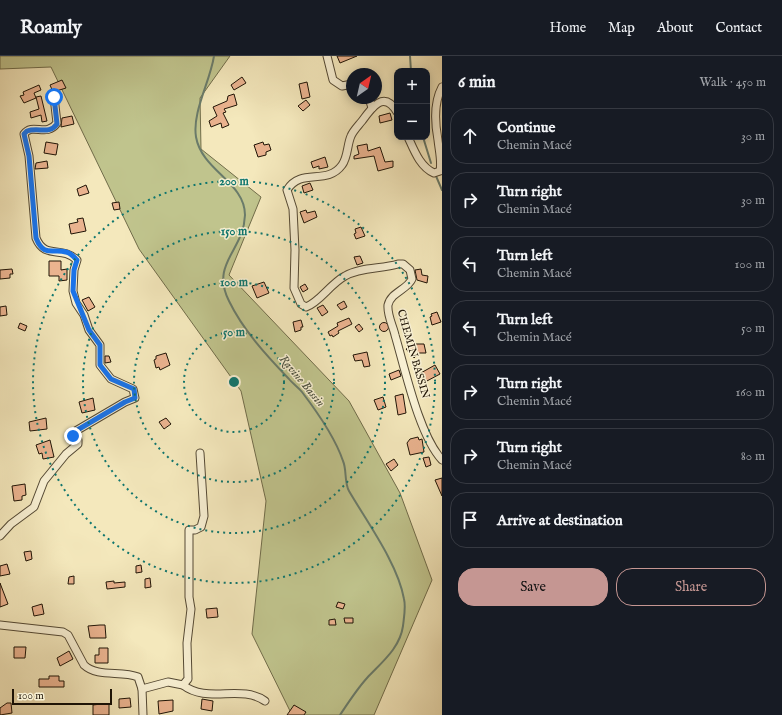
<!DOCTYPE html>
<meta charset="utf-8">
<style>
body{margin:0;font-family:"IM FELL English",serif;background:#20242c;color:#f1f3f6}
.controls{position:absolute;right:12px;top:12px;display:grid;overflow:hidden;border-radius:8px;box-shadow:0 2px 10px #0003}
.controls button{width:36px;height:36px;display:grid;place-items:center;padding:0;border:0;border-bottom:1px solid #363941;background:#171b24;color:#f1f3f6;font:20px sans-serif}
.compass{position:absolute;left:346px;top:12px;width:36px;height:36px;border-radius:50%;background:#171b24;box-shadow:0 2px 10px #0003;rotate:34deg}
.scale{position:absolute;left:12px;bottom:10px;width:100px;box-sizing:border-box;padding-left:4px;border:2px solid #1f1406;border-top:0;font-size:11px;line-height:14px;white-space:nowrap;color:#1f1406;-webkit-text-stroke:3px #f8f0d3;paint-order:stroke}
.stop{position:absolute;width:12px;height:12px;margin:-9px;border:3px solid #1a73e8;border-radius:50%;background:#fff}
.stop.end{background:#1a73e8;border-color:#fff;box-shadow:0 1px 4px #0008}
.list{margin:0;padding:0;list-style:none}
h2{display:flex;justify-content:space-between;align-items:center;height:52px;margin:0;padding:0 16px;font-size:17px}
h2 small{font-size:13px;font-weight:400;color:#9ea1a6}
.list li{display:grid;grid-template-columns:26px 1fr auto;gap:12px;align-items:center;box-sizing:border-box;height:56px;margin:0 8px 8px;padding:0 8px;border:1px solid #363941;border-radius:16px}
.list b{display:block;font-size:15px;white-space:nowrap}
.list p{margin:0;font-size:13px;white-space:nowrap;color:#9ea1a6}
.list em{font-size:13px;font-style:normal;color:#9ea1a6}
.actions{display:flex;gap:8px;padding:12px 16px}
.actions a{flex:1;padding:9px 0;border:1px solid #c59692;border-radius:16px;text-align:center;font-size:14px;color:#c59692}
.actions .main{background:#c59692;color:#111}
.icon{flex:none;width:22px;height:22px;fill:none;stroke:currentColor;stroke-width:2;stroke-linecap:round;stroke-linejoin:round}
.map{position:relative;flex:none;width:442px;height:659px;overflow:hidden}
header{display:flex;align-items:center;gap:24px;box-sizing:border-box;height:56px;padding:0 20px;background:#171b24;border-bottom:1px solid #363941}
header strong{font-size:19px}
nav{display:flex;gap:22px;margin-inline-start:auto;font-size:14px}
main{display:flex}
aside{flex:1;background:#171b24}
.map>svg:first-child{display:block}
</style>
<header>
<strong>Roamly</strong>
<nav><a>Home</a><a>Map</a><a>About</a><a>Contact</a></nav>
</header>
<main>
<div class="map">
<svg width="442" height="659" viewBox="0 0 442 659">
<rect width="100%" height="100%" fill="#f4e8bc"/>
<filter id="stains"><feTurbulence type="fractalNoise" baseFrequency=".005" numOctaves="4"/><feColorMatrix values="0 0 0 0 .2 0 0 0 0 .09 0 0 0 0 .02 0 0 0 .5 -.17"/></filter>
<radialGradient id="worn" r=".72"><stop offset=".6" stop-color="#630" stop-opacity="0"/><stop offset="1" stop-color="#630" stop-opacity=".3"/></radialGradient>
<polygon fill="#c0c48d" stroke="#706c4a" points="0,0 230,0 200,42 201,93 261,141 229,219 349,345 400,437 432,524 374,659 292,659 252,578 266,445 241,335 139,193 51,11 0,13"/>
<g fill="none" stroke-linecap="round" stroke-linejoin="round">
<g stroke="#6a7b6a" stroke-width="2">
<path d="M214,0C210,26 192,56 196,81C202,115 245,126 245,159C244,195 210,207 229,245C243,274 266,299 289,323C293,328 298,331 302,336C318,357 335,381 343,405C347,414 344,426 349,435C367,466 398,508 404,543C406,551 404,561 403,570C400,592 382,606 367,622C357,633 348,647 340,659"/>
<polyline points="410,0 411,15"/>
<polyline points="423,81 431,107"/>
<polyline points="436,120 442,134"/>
</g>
</g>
<g fill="#eab38f" stroke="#1f1406">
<polygon points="337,0 357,0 340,7"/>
<polygon points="242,21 246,27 234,34 231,29"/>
<polygon points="62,24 66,32 53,36 50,29"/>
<polygon points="307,26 310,41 302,43 299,28"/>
<polygon points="39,29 41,34 34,37 36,42 24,47 20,40 24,39 23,36"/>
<polygon points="234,38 237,49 224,53 226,56 223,57 229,69 222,72 221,67 211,71 209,65 217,60 213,51 227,45 228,40"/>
<polygon points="41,40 47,65 42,66 41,59 31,62 30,56 39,53 36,41"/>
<polygon points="306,44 310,49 303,55 298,50"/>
<polygon points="390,57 392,64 380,67 379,60"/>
<polygon points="72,60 74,68 61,71 62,62"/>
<polygon points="46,86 58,88 56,99 44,97"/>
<polygon points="263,86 264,89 269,88 271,94 266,96 266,99 258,101 254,89"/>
<polygon points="367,88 368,95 380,91 385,106 393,105 393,111 378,115 374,100 354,103 354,100 359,98 357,90"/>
<polygon points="325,101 328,111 319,113 319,110 313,112 311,106"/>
<polygon points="47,105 48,112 35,113 36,107"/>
<polygon points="310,127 313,134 304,137 302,130"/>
<polygon points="86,129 89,137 79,140 77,133"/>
<polygon points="119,146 120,153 114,154 112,147"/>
<polygon points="306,154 307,157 315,155 317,161 304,167 300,156"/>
<polygon points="83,162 86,175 71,178 69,168 78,166 77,163"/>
<polygon points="361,171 365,180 356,183 354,178 356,177 355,173"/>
<polygon points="360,200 363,207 357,209 354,201"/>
<polygon points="49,205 61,205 61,214 67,213 67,224 59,225 59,220 49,220"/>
<polygon points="12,213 13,218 10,218 10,222 0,223 0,214"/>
<polygon points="421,213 422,219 428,220 427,227 417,224 415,214"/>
<polygon points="264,226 269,237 257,242 252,230"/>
<polygon points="305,228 308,233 303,236 300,231"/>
<polygon points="89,241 95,251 88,255 82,244"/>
<polygon points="344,245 347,251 341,254 337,249"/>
<polygon points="323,249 328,256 322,260 317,252"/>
<polygon points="6,250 7,259 0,260 0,251"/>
<polygon points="437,256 441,266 432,269 430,261 432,260 431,258"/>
<polygon points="349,262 352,268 338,275 339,277 333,281 332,279 330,280 328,276 338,270 337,267"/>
<polygon points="301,264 303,271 301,271 301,274 295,276 293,266"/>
<circle cx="384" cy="271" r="4.5"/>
<polygon points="20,267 27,270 25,275 18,272"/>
<polygon points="359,268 363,273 359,276 355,271"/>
<polygon points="412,288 424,288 426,297 419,297 414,302 406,293"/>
<polygon points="367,296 370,310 364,311 362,304 355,305 353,299"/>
<polygon points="166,297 170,309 160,314 159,311 156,312 154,304 156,303 156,300"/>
<polygon points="105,300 109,300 111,306 105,307"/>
<polygon points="435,309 440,318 425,326 424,323 422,324 419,318"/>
<polygon points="399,314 401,320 391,324 389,318"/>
<polygon points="403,338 406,357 398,359 395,340"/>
<polygon points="383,341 386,351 378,354 374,344"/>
<polygon points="93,342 95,354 82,357 79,346"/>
<polygon points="46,362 47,373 30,375 29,366"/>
<polygon points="166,362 171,368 164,373 159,366"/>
<polygon points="418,381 419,384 422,383 424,396 410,399 407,387 410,383"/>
<polygon points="50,384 54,401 43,403 42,397 39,398 36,389"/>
<polygon points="429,401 431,409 426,411 423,402"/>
<polygon points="394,403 398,409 391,415 386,408"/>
<polygon points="442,422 442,440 435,424"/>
<polygon points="25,428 26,439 22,440 22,444 14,445 12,430"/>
<polygon points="31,495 32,503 26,505 24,496"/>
<polygon points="7,508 10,518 0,520 0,510"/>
<polygon points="141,509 142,516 136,517 136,510"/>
<polygon points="74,520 74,528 68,528 69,521"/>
<polygon points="150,522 151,531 145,532 145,523"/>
<polygon points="114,525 114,527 125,526 125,531 107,533 106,526"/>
<polygon points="0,527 8,548 0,551"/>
<polygon points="338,546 345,548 343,553 336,551"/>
<polygon points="42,548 44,558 34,560 32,551"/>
<polygon points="217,552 218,561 207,562 206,553"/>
<polygon points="344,562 353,562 353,567 345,567"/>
<polygon points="335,563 336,569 329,569 329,564"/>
<polygon points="100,569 105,569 106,582 90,582 88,570"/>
<polygon points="14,591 26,591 25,602 14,602"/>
<polygon points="99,592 108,592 108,607 95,607 95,599 99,599"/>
<polygon points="69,595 73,603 60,610 57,602"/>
<polygon points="49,620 59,620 59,625 64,625 64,631 39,631 39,623 49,623"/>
<polygon points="130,642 131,651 119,652 119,643"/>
<polygon points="202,643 213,645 212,655 201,653"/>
<polygon points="173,644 173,655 159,658 158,645"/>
<polygon points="7,647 11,647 12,657 0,659 0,652"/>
<polygon points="101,648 109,648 109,659 93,659 93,649"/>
<polygon points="294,649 306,656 304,659 287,659"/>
</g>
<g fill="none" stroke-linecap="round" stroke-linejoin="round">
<defs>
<g id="minor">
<polyline points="327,0 333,24 342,30 352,28"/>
<polyline points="369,42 372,52"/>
<path d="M397,56C384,34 372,51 362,65C358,70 353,75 351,80C347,89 348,101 342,109C327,130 301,111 287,134L293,153L295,194L294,232L301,248L306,251C320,246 330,228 345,220C360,211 382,213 398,208H403L410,214L412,223C407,234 391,236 388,249C387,259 393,270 395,279C405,313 419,379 442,404"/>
<path d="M408,81C414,94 420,111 434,117L440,115C442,105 439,94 438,84C435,68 434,46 442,31"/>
<path d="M0,480L11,468L34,451L44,425L66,398L78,388V384L73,380L74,376L125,346L135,342L133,333L111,323L100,309V289L89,274L84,259L76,247L73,235L74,214L77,204C61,189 45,204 36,182L29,100L24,78C33,66 46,82 57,67L54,41"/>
<path d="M0,569L63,576L68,579L84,609C98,622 121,614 138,621L142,633L143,659"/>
<path d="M183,629C207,648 241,628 265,645"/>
<polyline points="142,633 168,626 183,629 188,623 187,587 191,553 189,541 189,474 195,474 201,471 204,460 200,397"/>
</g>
</defs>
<use href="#minor" stroke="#544934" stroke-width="9"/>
<use href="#minor" stroke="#f8f0d3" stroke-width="7"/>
</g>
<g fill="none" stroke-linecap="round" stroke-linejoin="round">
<path stroke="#1a73e8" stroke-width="5" d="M54,41L57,68C49,79 39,71 27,75L24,78L29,100L36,182C44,202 53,192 66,196C71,197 74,201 77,204L74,214L73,235L89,274L100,289V309L111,323L134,333L135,342L125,346L74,376L73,380"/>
</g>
<g fill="none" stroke="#0f766e" stroke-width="2" stroke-dasharray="2 4">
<circle cx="234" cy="326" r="50"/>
<circle cx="234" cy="326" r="100"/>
<circle cx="234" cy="326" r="151"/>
<circle cx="234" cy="326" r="201"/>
</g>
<g text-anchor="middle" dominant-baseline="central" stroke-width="3" stroke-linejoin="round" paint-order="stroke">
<g font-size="11" fill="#1f1406" stroke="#f8f0d3">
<text transform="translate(413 298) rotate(74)">CHEMIN BASSIN</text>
</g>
<g font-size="12" font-style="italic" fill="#4b5040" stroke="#f8f0d3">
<text transform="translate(302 325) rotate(50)">Ravine Bassin</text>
</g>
</g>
<circle cx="234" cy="326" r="6" fill="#0f766e" stroke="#f8f0d3" stroke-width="2"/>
<g font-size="12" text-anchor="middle" font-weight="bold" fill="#0f766e" stroke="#f8f0d3" stroke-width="3" stroke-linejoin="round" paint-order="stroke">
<text x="234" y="129">200 m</text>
<text x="234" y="179">150 m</text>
<text x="234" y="230">100 m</text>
<text x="234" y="280">50 m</text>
</g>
<rect width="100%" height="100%" filter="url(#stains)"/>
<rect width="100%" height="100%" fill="url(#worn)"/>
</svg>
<div class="controls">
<button>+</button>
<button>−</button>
</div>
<svg class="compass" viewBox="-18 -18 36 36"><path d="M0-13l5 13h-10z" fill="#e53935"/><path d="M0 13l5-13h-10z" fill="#9ea1a6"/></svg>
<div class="scale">100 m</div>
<div class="stop" style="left:54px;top:41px"></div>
<div class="stop end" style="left:73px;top:380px"></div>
</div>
<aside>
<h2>6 min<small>Walk · 450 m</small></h2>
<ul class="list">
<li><svg class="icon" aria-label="ahead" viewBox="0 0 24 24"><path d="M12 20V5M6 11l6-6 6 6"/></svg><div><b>Continue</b><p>Chemin Macé</p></div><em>30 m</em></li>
<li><svg class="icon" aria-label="right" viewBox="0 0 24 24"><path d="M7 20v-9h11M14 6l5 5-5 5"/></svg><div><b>Turn right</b><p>Chemin Macé</p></div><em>30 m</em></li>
<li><svg class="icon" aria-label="left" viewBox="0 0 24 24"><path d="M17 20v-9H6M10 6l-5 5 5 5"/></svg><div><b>Turn left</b><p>Chemin Macé</p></div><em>100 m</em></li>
<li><svg class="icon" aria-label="left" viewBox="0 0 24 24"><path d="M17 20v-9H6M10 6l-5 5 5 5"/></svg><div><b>Turn left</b><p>Chemin Macé</p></div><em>50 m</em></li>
<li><svg class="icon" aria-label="right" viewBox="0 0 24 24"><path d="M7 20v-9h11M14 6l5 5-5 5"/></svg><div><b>Turn right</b><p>Chemin Macé</p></div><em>160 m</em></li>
<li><svg class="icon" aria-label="right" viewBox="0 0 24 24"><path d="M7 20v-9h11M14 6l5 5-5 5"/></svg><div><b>Turn right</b><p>Chemin Macé</p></div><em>80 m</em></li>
<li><svg class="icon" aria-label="arrive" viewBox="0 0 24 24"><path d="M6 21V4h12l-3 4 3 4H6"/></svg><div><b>Arrive at destination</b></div></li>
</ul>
<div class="actions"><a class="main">Save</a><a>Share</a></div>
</aside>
</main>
